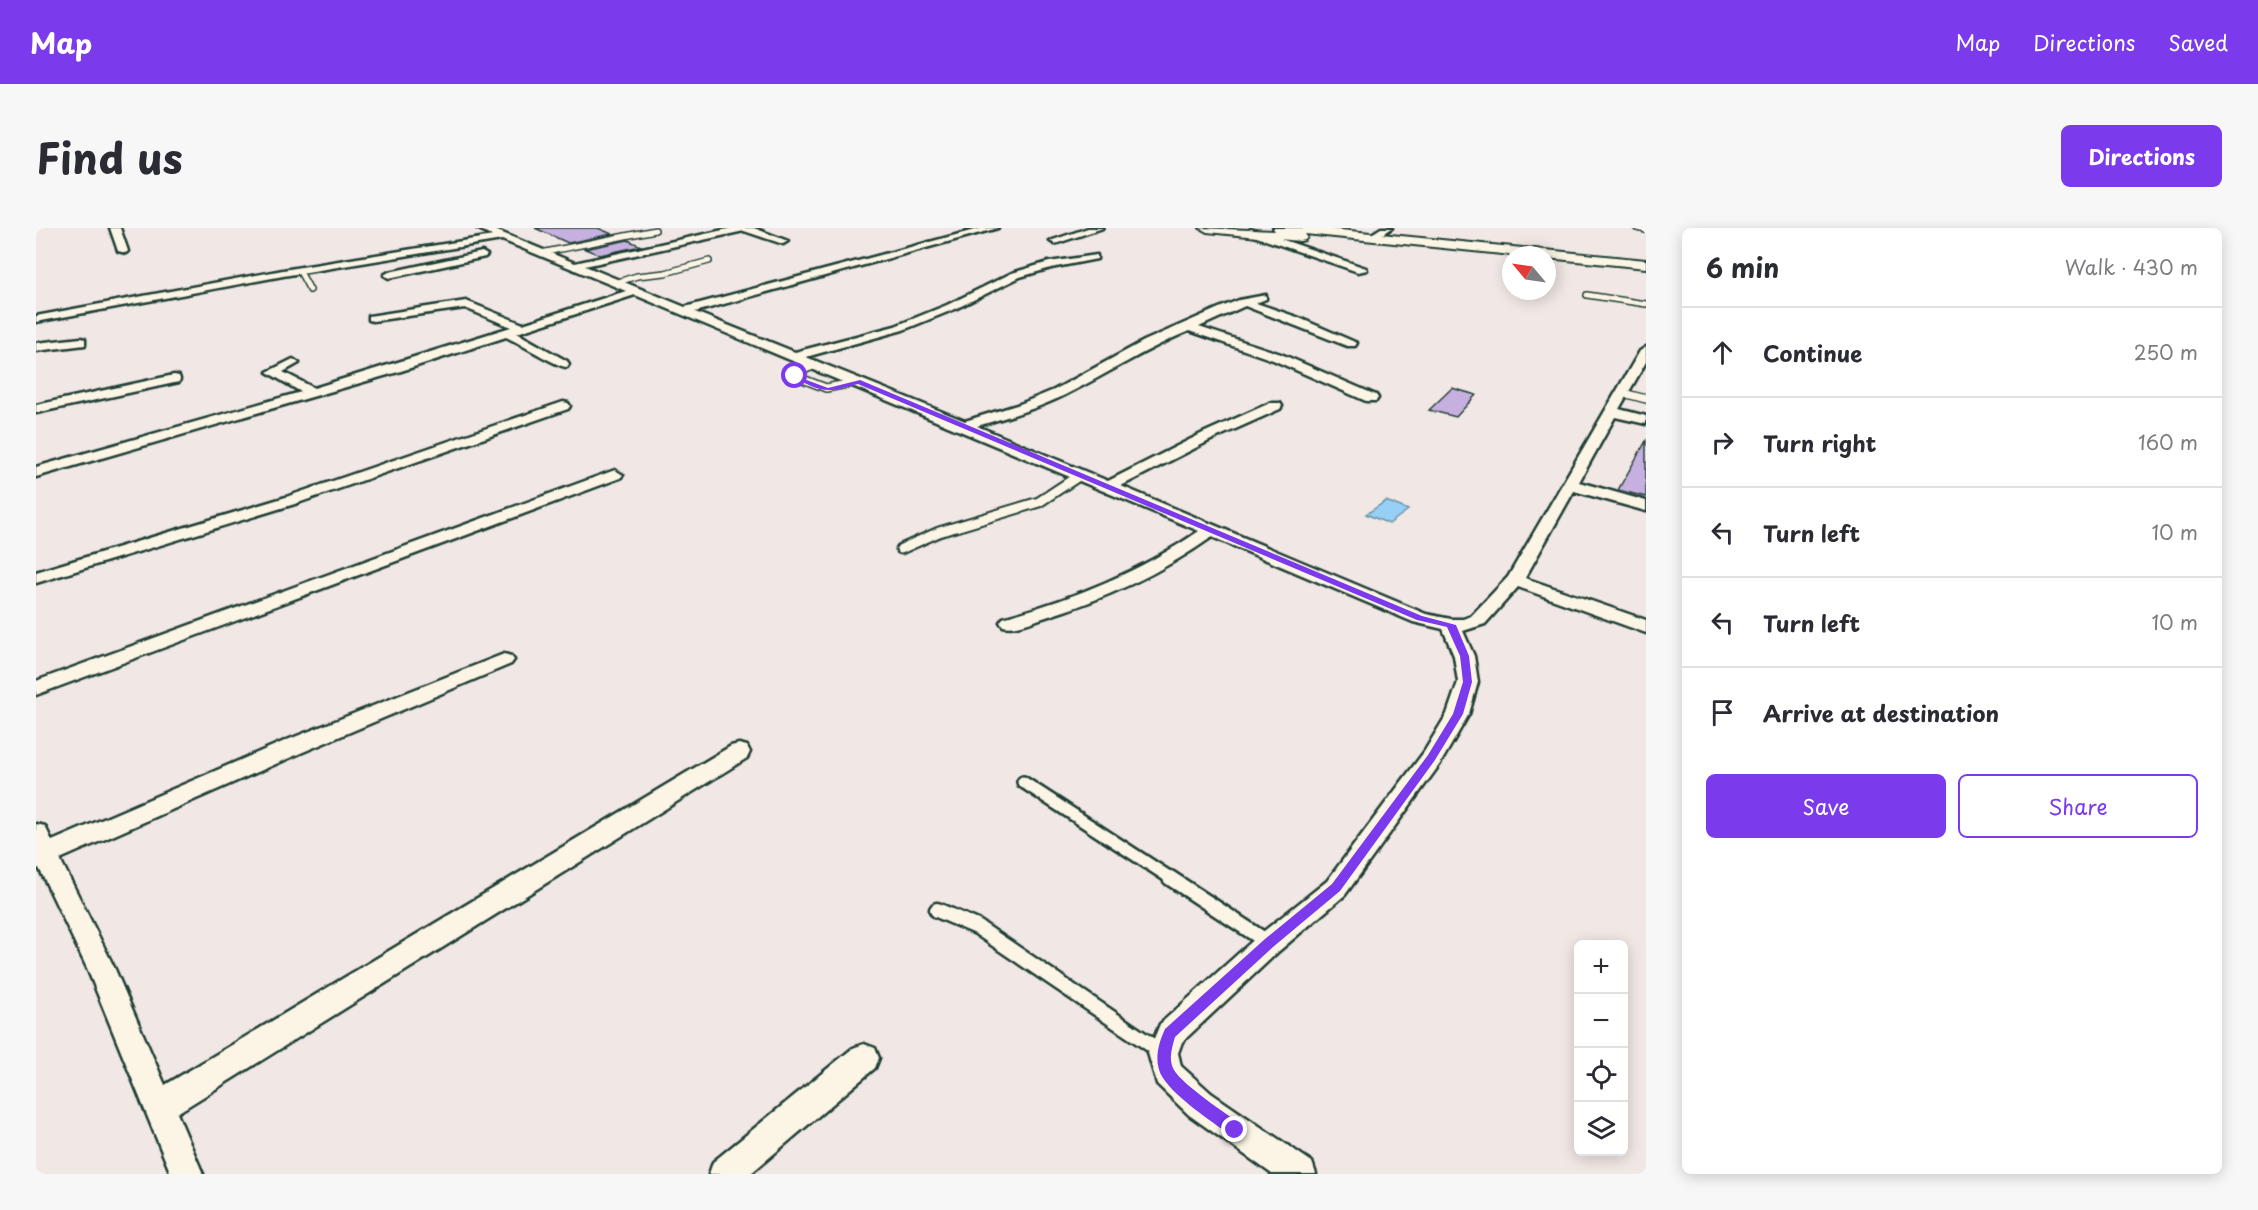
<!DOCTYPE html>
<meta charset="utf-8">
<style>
body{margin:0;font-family:"Playpen Sans",sans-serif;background:#f7f7f7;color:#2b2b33}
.controls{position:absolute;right:18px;bottom:18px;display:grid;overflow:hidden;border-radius:9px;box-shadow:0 3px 15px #0003}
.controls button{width:54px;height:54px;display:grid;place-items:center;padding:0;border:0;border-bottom:2px solid #e1e1e2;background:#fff;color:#2b2b33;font:30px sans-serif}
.compass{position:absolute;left:1466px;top:18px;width:54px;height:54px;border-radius:50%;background:#fff;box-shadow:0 3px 15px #0003;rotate:299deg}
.stop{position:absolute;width:18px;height:18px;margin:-14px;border:4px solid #7c3aed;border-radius:50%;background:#fff}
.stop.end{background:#7c3aed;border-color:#fff;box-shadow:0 2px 6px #0008}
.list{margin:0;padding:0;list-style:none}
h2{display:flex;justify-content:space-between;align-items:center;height:78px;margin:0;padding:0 24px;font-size:26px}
h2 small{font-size:20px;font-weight:400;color:#7c7c81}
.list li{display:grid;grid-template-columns:39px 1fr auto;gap:18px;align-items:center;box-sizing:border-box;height:90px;padding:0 24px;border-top:2px solid #e1e1e2}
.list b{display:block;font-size:22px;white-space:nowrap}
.list em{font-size:20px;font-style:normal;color:#7c7c81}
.actions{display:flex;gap:12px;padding:18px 24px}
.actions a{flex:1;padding:14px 0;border:2px solid #7c3aed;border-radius:9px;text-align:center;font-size:21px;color:#7c3aed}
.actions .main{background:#7c3aed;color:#fff}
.icon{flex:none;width:33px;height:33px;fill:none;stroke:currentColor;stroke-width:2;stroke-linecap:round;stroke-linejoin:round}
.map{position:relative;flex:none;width:1610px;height:946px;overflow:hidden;border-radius:9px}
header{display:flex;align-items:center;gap:36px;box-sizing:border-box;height:84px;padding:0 30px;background:#7c3aed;color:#fff}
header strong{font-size:28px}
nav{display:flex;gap:33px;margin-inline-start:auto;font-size:21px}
.intro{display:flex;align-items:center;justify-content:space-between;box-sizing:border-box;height:144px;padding:0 36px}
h1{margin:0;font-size:42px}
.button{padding:15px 27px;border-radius:9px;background:#7c3aed;color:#fff;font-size:21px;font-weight:700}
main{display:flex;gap:36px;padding:0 36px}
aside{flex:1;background:#fff;border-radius:9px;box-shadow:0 3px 15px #0003}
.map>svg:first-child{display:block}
</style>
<header>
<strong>Map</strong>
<nav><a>Map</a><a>Directions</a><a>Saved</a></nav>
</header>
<div class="intro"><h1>Find us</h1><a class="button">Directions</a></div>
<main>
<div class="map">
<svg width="1610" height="946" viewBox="0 0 1610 946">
<rect width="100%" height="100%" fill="#f1e7e4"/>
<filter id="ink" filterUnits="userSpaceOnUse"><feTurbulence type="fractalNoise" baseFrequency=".0167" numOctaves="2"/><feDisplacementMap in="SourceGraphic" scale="12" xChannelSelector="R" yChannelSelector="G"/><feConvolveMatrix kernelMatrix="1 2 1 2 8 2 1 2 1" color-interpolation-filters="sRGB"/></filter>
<g filter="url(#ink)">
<polygon fill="#97cff6" stroke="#6795a8" stroke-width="1.5" points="1350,273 1372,282 1353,296 1330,286"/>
<g fill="#c6b0df" stroke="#1f3d34" stroke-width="1.5">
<polygon points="499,0 562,0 576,6 532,15"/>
<polygon points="592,12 605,18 564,27 549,21"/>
<polygon points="1416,160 1440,167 1420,189 1393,182"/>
<polygon points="1610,213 1610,269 1582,262"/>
</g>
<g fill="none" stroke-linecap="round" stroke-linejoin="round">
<defs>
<g id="service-far4">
<polyline points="1601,0 1610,2"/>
<polyline points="505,25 619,2"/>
<polyline points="263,42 274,62"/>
<polyline points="579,55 601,48 629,45 673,33"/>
<polyline points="1551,67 1610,76"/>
</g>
<g id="service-far3">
<polyline points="780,137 759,145 759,148 790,160 822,154"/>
<polyline points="1587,165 1610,171"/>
</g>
<polyline id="service-far2" points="865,321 903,304 1003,274 1044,247"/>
<polyline id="service-far1" points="987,554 1136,651"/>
<g id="service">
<polyline points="1134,650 1233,715"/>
<polyline points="901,682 941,699 1127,825"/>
</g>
<g id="minor">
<polygon points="74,0 84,0 92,23 90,25 82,23"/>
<path d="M441,0H454L539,35L696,0H718L752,13L747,16L708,3L549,38L649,79L946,0H962L659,84L759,124L859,98L911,77L976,45L1013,34L1061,27V31L1015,40L984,49L919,81L867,102L770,129L929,193L984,176L1018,162L1108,113L1183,80L1203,72L1230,67V71L1220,75L1261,89L1321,115L1319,118H1311L1209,78L1163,99L1245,126L1340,167L1342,170L1340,173H1330L1237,132L1153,103C1110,121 1071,146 1029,167C1001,181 971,189 941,198L1072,253L1167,205L1234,175H1244L1246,178L1244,181L1177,211L1085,258L1390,386L1415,391H1427L1435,388L1472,349L1604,123L1610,119V134L1583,181L1610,188V196L1579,189L1543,254L1610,273V283L1538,263L1489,350L1610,392V405L1482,359L1449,396L1427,403L1438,428L1442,454L1433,486L1404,536L1309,667L1243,723L1146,814L1142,825L1145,838L1175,865L1276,934L1280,946H1236L1153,887L1121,856L1112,825L1124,796L1223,707L1291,653L1388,524L1411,486L1422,454L1418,428L1407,401L1377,394L1176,309C1124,346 1069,371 1007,390C995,394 980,401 967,398L964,394L967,390C1038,370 1102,345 1163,303L599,67L481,105L531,133L533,136L531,139C523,140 482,114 470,109L362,144L0,249V239L265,164L231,144L257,131L263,135L247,144L278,160L475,99L429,80L337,93L333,92V88L430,73L487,96L590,63L466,12L247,48L0,94V88L247,42L457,8Z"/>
<polygon points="1052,0 1067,0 1019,16 1014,13"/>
<polygon points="1345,0 1356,0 1340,11 1334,11 1334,7"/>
<polygon points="1215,1 1330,40 1331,42 1322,44 1212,6 1210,4"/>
<polygon points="446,24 451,27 449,29 353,50 348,47 353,44"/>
<polygon points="45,110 49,111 49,117 0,123 0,115"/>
<polygon points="138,147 143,148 144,151 143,154 0,185 0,177"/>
<polygon points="527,174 532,175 534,178 532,181 262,275 0,355 0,344 250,269"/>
<polygon points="579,242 587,247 584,250 0,467 0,453"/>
<polygon points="468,426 475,428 478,432 475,436 267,524 24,631 78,739 129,857 695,518 703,516 711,518 714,524 711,530 141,885 167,946 135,946 51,740 3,640 0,641 0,596 9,598 16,613 251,512"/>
<polygon points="828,816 839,820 843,830 839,840 714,946 673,946 677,934 817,820"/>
</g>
<polygon id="secondary" points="1164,0 1239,3 1237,0 1284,0 1610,32 1610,40 1511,30 1511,27 1476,27 1269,6 1271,9 1269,12 1264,13 1171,4"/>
</defs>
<use href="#service-far4" stroke="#1f3d34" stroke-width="8"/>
<use href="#service-far3" stroke="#1f3d34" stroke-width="10"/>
<use href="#service-far2" stroke="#1f3d34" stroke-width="13"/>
<use href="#service-far1" stroke="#1f3d34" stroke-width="16"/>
<use href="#service" stroke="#1f3d34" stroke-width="19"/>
<use href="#minor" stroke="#1f3d34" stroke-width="5"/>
<use href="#secondary" stroke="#1f3d34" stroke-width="4"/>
<use href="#service-far4" stroke="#fcf5e5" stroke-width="5"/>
<use href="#service-far3" stroke="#fcf5e5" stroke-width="7"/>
<use href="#service-far2" stroke="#fcf5e5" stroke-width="9"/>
<use href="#service-far1" stroke="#fcf5e5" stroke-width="11"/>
<use href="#service" stroke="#fcf5e5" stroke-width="14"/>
<use href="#minor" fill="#fcf5e5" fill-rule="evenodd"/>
<use href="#secondary" fill="#fcf5e5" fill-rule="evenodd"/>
</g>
</g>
<path fill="#7c3aed" d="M757,147L792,160L824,152L1386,388L1420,397L1433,428L1436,454L1427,486L1399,532L1304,663L1237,719L1139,809C1136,820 1132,831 1138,842C1146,856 1190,886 1205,896L1207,902L1205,907L1199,909L1194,907C1174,892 1140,870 1127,850C1117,835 1122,816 1129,801L1229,711L1296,656L1392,527L1417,486L1427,454L1424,428L1411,399L1381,392L822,156C789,165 788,165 757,149Z"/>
</svg>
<div class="controls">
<button>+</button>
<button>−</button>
<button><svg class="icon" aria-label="locate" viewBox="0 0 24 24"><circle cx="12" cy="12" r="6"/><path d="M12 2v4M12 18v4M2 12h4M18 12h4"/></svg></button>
<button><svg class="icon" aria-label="layers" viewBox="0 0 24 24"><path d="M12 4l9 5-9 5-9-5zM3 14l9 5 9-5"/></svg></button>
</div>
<svg class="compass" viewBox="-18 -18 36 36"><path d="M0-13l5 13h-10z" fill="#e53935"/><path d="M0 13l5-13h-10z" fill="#7c7c81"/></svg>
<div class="stop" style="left:759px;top:148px"></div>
<div class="stop end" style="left:1199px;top:902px"></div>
</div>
<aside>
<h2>6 min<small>Walk · 430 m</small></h2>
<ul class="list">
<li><svg class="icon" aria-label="ahead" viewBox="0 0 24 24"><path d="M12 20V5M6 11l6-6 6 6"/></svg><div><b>Continue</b></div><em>250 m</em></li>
<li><svg class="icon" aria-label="right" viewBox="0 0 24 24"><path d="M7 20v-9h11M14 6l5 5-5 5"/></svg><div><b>Turn right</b></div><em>160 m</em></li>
<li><svg class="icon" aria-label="left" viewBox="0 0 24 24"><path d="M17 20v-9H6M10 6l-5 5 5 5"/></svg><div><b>Turn left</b></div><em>10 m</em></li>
<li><svg class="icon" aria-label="left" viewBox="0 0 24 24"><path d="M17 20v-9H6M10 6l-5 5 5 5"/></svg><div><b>Turn left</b></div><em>10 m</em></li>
<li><svg class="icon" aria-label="arrive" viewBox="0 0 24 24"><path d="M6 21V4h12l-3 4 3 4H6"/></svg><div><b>Arrive at destination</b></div></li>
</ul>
<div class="actions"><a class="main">Save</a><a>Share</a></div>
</aside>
</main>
